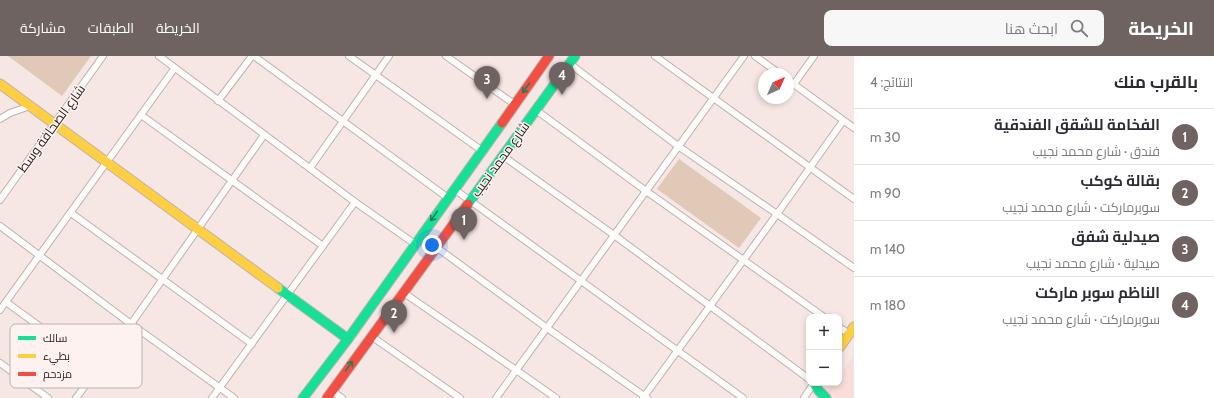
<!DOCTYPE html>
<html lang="ar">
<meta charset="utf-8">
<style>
body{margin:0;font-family:Cabin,Cairo,sans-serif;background:#f7f7f7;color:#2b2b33;direction:rtl}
.controls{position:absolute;right:12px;bottom:12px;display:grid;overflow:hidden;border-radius:8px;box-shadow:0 2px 6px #0003}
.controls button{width:36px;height:36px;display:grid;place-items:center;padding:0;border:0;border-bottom:1px solid #e1e1e2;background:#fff;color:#2b2b33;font:20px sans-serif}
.compass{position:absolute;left:758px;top:12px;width:36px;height:36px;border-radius:50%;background:#fff;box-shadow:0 2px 6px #0003;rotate:45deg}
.you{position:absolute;left:432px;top:189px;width:14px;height:14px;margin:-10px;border:3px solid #fff;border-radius:50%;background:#1a73e8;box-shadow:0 0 0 6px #1a73e833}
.badge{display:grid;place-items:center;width:26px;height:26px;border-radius:50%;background:#6f6362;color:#fff;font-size:13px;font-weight:700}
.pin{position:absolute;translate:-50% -33px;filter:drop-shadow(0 1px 2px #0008)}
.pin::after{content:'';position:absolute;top:21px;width:14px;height:12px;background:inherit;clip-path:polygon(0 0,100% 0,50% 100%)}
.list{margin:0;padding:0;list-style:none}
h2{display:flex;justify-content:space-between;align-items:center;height:52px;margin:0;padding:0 16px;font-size:17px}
h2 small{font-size:13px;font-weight:400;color:#7c7c81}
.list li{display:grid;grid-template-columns:26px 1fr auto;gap:12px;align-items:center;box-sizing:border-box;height:56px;padding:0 16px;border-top:1px solid #e1e1e2}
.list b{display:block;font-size:15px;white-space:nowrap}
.list p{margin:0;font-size:13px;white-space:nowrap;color:#7c7c81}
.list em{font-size:13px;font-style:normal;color:#7c7c81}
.icon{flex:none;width:22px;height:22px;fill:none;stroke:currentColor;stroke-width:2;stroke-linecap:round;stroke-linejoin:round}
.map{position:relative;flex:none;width:854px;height:342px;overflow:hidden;direction:ltr}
header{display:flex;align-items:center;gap:24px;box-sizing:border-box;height:56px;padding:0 20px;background:#6f6362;color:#fff}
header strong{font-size:19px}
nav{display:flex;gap:22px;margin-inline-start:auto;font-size:14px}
.search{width:280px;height:36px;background:#f7f7f7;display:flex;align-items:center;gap:10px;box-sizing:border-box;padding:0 14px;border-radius:8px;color:#7c7c81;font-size:15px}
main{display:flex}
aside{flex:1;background:#fff}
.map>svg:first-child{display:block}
</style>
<header>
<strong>الخريطة</strong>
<div class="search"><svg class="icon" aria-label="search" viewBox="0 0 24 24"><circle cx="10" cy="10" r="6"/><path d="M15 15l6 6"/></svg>ابحث هنا</div>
<nav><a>الخريطة</a><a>الطبقات</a><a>مشاركة</a></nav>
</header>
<main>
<aside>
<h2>بالقرب منك<small>النتائج: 4</small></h2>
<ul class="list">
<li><span class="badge">1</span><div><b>الفخامة للشقق الفندقية</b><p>فندق · شارع محمد نجيب</p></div><em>30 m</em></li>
<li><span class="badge">2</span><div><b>بقالة كوكب</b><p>سوبرماركت · شارع محمد نجيب</p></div><em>90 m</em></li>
<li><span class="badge">3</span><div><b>صيدلية شفق</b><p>صيدلية · شارع محمد نجيب</p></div><em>140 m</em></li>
<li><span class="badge">4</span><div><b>الناظم سوبر ماركت</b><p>سوبرماركت · شارع محمد نجيب</p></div><em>180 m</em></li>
</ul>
</aside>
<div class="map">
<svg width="854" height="342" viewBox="0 0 854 342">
<rect width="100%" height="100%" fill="#f6e6e4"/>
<polygon fill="#f9ddda" points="854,299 854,342 836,342 827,336 834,327 839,327 839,320"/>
<g fill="#e0c9b7">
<polygon points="8,0 91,0 62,40"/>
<polygon points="679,103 761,162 739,192 657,133"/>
</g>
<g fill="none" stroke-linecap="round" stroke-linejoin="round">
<defs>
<g id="street">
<polyline points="159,0 355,146 415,188"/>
<polyline points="254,0 448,142"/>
<polyline points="349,0 481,94"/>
<polyline points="446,0 514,48"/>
<polyline points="655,0 854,143"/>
<polyline points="755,0 780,18"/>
<polyline points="570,8 678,90 777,158 854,212"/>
<polyline points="788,24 854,72"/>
<polyline points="794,28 814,0"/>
<polyline points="218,45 252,0"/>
<polyline points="536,54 646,135 824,261"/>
<polyline points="141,59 323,190"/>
<polyline points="0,63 10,57 30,50"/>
<polyline points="503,100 614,179 809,323"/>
<polyline points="310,112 389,0"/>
<polyline points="454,133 743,342"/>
<polyline points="0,144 103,0"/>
<polyline points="71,157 252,288"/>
<polyline points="0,170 131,268 234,342"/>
<polyline points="436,191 547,272 647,342"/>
<polyline points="404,237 516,314 556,342"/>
<polyline points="6,246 97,312"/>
<polyline points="0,254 174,13"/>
<polyline points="839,271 849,278"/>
<polyline points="371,280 460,342"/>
<polyline points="0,307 48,342"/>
<polyline points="332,335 342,342"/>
<polyline points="76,342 131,268 264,79"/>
<polyline points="212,342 355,146"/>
<polyline points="496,342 744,0"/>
<polyline points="643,342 777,158 843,65"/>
<polyline points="804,342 814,327"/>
</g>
<g id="fast">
<polyline points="468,148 575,0"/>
<polyline points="278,232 348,283"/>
<polyline points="814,327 819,335 826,342"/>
<polyline points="303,342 348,283 502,67"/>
</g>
<g id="slow">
<polyline points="0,28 278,232"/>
<polyline points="839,292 854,271"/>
</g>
<g id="jam">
<polyline points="502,67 549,0"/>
<polyline points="327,342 468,148"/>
</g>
</defs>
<use href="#street" stroke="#beb2b1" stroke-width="8"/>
<use href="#fast" stroke="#beb2b1" stroke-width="11"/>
<use href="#slow" stroke="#beb2b1" stroke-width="11"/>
<use href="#jam" stroke="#beb2b1" stroke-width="11"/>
<use href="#street" stroke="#fefbfb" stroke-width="6"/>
<use href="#fast" stroke="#16e098" stroke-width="9"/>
<use href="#slow" stroke="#ffcf43" stroke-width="9"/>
<use href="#jam" stroke="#f24e42" stroke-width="9"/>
</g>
<defs><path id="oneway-shaft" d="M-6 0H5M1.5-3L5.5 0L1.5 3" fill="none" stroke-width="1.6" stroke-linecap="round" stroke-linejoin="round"/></defs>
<g stroke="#1e7e5a">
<use href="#oneway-shaft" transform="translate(526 32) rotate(126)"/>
<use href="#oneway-shaft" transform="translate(434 160) rotate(125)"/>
<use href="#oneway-shaft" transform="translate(349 310) rotate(-55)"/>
</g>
<g text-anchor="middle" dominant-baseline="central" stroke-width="3" stroke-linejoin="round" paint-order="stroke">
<g font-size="13" fill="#271d1c" stroke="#fef2f0">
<text transform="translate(51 72) rotate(-54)">شارع الصحافة وسط</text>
<text transform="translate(500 103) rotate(-54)">شارع محمد نجيب</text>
</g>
</g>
<rect x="10" y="268" width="132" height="64" rx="6" fill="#fef2f0" stroke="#beb2b0" stroke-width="1"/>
<rect x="18" y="280" width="18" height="4" fill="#16e098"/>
<rect x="18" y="298" width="18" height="4" fill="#ffcf43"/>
<rect x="18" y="316" width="18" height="4" fill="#f24e42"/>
<g font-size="11" fill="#271d1c">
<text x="43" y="286">سالك</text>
<text x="43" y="304">بطيء</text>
<text x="43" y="322">مزدحم</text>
</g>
</svg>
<div class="controls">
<button>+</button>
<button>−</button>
</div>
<svg class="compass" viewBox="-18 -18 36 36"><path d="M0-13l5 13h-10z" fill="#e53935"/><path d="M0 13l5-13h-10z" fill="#7c7c81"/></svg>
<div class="you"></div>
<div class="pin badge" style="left:464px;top:184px">1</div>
<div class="pin badge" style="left:394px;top:277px">2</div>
<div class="pin badge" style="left:487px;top:43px">3</div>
<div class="pin badge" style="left:562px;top:39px">4</div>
</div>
</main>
